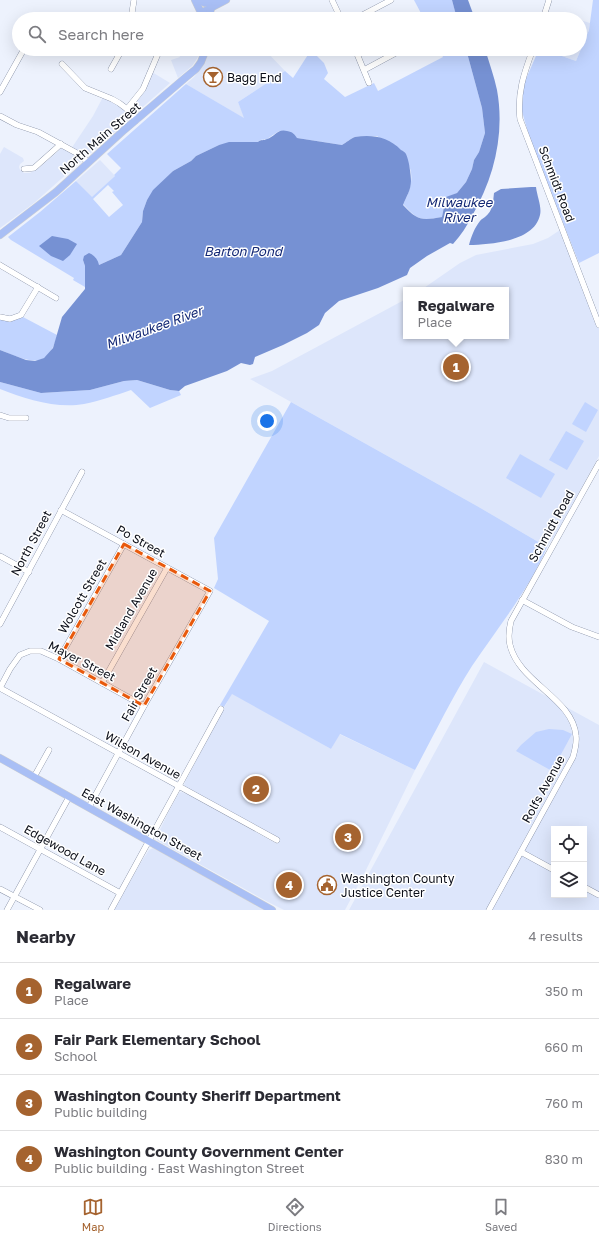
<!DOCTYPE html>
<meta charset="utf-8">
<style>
body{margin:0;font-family:"Golos Text",sans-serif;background:#f2f2f3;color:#2b2b33}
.controls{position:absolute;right:12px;bottom:12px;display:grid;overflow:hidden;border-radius:0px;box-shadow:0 4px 16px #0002}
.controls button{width:36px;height:36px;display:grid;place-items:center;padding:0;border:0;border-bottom:1px solid #e1e1e2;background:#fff;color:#2b2b33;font:20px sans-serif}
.you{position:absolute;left:267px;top:421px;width:14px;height:14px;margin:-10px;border:3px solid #fff;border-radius:50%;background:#1a73e8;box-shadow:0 0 0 6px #1a73e833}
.badge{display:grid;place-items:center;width:26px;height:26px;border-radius:50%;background:#a5632f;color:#fff;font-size:13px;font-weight:700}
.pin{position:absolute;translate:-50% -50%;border:2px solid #fff;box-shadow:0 1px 4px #0006}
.popup{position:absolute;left:403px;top:287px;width:106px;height:52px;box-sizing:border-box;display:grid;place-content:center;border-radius:0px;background:#fff;filter:drop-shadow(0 1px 3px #0005);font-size:13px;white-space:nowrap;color:#7c7c81}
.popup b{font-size:15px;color:#2b2b33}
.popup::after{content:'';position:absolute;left:50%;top:100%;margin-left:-8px;border:8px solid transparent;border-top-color:#fff}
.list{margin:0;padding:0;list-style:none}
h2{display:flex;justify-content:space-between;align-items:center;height:52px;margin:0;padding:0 16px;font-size:17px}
h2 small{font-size:13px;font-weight:400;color:#7c7c81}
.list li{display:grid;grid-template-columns:26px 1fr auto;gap:12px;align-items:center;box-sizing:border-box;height:56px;padding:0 16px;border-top:1px solid #e1e1e2}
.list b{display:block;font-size:15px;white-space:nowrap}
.list p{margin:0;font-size:13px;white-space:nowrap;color:#7c7c81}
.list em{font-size:13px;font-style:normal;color:#7c7c81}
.icon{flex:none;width:22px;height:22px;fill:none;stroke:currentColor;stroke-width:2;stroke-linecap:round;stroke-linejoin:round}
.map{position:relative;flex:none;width:599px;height:910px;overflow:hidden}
.search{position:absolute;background:#fff;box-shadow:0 4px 16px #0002;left:12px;right:12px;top:12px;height:44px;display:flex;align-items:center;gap:10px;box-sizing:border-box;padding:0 14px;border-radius:22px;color:#7c7c81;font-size:15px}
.sheet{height:276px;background:#fff}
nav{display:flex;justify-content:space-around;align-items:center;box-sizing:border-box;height:56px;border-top:1px solid #e1e1e2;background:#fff;font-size:11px;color:#7c7c81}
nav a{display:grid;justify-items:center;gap:2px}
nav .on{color:#a5632f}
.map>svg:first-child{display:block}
</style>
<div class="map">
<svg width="599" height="910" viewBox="0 0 599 910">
<rect width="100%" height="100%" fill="#edf2fd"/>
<g fill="#dde6fb" fill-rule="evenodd">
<polygon points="580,20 590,23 589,30 576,61 542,49 580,49"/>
<polygon points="177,49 202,49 198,57 192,66 178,78 171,60 180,57"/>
<polygon points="210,49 264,49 285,71 238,102 245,119 186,84 194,77 205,63"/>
<polygon points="152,72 170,83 61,179 34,203 0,228 0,154 4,147 23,158 24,161 20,164 19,167 20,170 24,173 30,173 39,168 62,148 69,152 93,116 103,97 118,105 128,113 142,95"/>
<polygon points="100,160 115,176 92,198 76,181"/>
<polygon points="560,230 599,325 599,456 558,531 547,547 477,506 250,379 272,371 406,299 406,336 506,336 506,290 421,290 460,263 476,255 533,244 548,238"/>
<path d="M484,662L599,725V910H349ZM554,829H584V895H554Z"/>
<polygon points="232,693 331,749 339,734 415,770 366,870 345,910 284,910 268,902 158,841 156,838 168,813 179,793 181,792 189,795 277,844 280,839 184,786 185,782"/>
<polygon points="153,848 155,849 264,910 114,910 140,864 149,850"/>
</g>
<g fill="#c1d4ff" fill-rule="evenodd">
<polygon points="414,0 452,0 457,19 424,19"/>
<polygon points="593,0 599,0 599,253 579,263 530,139 521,108 522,88 539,49 542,49 576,61 589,30"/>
<path d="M439,49H466L482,108L485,133L479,152L474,160L472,169L466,182L457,193L446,198L442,217C421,221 417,220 403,204C405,200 408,195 409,190C412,183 413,170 407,163C401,155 386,144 377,136L354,137L342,145L297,138L279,131L267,139L260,140L258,142L219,145L196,156L191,161L173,171L154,190L147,200L143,211L142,222L121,255L99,265L83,260L85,266V287L73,280L74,278L11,240L8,237L40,212L76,181L92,197L115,176L114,175L121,168L107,154L186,84L244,118L238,102L285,71L293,78L311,50L324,63L328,73L324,79L345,97L374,83L378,91L443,57ZM108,185L114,191L112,192L123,205L109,217L93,199Z"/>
<path d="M23,317L57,335C48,373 26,360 0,350V318L18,319Z"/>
<path d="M137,380L170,390L179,391L181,395L150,408L131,390C116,395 100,401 84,404C57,409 25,399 0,389V382L41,393L90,390L124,381Z"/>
<path d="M291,402L477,506L547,547C529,590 498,627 472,666C451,699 434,735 415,770L340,734L331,749L232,694L224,707L220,705L269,621L214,588L218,579L214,538Z"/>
<polygon points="585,402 598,410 586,432 572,424"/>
<polygon points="566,431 584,441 567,470 549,460"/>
<polygon points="520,454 555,474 541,498 506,478"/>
<polygon points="549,729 563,730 572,734 552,771 516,751 521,745 536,732"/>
</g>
<g fill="#7691d3">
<polygon points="452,0 468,0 475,19 457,19"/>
<path d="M466,49H485C489,62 494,76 497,90C505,134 494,178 472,216C467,226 461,235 453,244L450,243L427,256L410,268L407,275L378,288L339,301L325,313L319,325L307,333L283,345L255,357L253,364L250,365L241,363L227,371L185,386L179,391L170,390L137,380L124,381L90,390L41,393L0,382V350L26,360L35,361L44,358L53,348L62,317L85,289V266L83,260L84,256L89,253C94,255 98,259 99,265L121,255L142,222L143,211L147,200L153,190L173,171L191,161L196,156L219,145L229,142H258C261,139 263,141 267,139C274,137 278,128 287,131C293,132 294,134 297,138L342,145C346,143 351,138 355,137C372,134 389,137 401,150C403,151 405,152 406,154C409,160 411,175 411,181C411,190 406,197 403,205C417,220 421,221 442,217L446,197L457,193L466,182L472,169L474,160L479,152L485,133L482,108Z"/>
<path d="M531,187H536C537,196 542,207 540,215C534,242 491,244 469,245C471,237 475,227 480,221C481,219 484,218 485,217C493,211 493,202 494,193L501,189Z"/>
<polygon points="52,236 68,239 77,244 70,255 63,261 51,256 39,246"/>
</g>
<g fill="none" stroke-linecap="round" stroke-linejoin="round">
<defs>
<g id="minor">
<polyline points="332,0 341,19"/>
<polyline points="131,19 134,0"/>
<polyline points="187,19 201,13"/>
<polyline points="355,19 391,0"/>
<polyline points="543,19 549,0"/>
<polyline points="355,49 369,83"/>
<path d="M533,49C524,73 517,93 520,119L599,325"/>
<polyline points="62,64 85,88 112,99 119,103 127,109 137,120"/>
<polyline points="111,69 120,53 125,49"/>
<polyline points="364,70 403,49"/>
<polyline points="0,92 24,49"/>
<polyline points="127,109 143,89 160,49"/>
<polyline points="0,116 17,125 38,132 82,156 88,163"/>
<polyline points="24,169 34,168 61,144"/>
<polyline points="0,265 56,298"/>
<polyline points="0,317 10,319 21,315 38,287"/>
<polyline points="0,415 9,418 26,418"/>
<polyline points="61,510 210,591 144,706 89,807"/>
<polyline points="0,556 29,572"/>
<polyline points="522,600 572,627 599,637"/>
<polyline points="0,624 82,472"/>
<polyline points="59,659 124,544"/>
<polyline points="102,683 167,568"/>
<polyline points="144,706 59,659 41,651 30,651 20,655 10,669 0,688 277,840"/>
<polyline points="34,777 49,750"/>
<polyline points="0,827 120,893"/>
<polyline points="521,852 554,870"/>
<polyline points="584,887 599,895"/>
<polyline points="0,889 40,910"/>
<polyline points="7,910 69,797"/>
<polyline points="111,910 221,709"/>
<path d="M489,910L573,757C575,750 577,743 576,736C573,698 519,683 510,645C508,637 509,629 511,621L599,463"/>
</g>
<g id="major">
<polyline points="195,0 204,19"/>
<polyline points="198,0 205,3 218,3"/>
<polyline points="201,13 226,0"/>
<polyline points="209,19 211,8"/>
<polyline points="0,235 56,192 123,131 185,78 196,69 201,62 206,49"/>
<polyline points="0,758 272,910"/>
</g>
</defs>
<use href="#minor" stroke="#707b94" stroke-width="6"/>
<use href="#major" stroke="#cecfd1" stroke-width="8"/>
<use href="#minor" stroke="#fff" stroke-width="5.5"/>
<use href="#major" stroke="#a9bff5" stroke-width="7"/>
</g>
<path fill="#e8590c" fill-opacity="0.2" stroke="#e8590c" stroke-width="3" stroke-dasharray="8 5" stroke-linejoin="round" d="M124,544L210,591L144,706L59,659Z"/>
<defs>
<symbol id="bar-ring" viewBox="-11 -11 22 22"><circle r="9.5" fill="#fff" stroke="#a5632f" stroke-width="1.5"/><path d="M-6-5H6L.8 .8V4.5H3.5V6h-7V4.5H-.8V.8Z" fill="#a5632f"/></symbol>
<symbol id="civic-ring" viewBox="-11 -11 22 22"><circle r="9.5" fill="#fff" stroke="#a5632f" stroke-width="1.5"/><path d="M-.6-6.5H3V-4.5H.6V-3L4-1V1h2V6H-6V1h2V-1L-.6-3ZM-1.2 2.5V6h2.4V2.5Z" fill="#a5632f"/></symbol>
</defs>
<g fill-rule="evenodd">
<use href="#bar-ring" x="202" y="66" width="22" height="22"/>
<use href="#civic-ring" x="316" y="874" width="22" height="22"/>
</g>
<g text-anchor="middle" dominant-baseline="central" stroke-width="3" stroke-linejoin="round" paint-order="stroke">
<g font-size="12" fill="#0b0e18" stroke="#fff" text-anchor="start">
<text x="227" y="77">Bagg End</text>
<text x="341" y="878">Washington County<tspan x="341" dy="14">Justice Center</tspan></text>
</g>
<g font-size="12" fill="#0b0e18" stroke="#fff">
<text transform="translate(100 138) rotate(-41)">North Main Street</text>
<text transform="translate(557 184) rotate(69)">Schmidt Road</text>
<text transform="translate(551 526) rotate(-61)">Schmidt Road</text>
<text transform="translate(141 541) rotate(29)">Po Street</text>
<text transform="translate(31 543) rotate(-62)">North Street</text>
<text transform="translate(82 596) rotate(-60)">Wolcott Street</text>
<text transform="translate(131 609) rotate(-60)">Midland Avenue</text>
<text transform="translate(82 661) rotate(27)">Mayer Street</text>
<text transform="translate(139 694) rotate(-61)">Fair Street</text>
<text transform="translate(143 755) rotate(29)">Wilson Avenue</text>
<text transform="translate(543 789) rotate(-61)">Rolfs Avenue</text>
<text transform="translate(142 824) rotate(29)">East Washington Street</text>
<text transform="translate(65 850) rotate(29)">Edgewood Lane</text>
</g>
<g font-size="13" font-style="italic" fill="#132875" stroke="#fff">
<text x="459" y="202">Milwaukee<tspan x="459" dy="15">River</tspan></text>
<text x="243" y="251">Barton Pond</text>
<text transform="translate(154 327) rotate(-20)">Milwaukee River</text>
</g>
</g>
</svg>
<div class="controls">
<button><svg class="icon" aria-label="locate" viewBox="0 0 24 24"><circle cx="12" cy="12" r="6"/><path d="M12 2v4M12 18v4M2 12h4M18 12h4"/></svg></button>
<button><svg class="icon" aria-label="layers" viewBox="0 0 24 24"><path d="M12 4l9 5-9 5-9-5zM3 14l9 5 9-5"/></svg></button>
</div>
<div class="you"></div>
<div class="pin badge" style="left:456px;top:367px">1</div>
<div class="popup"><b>Regalware</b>Place</div>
<div class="pin badge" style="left:256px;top:789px">2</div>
<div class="pin badge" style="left:348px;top:837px">3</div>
<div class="pin badge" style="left:289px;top:885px">4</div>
<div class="search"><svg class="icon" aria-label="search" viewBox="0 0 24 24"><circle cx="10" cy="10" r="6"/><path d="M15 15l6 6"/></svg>Search here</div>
</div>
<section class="sheet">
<h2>Nearby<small>4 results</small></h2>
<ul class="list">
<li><span class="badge">1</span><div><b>Regalware</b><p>Place</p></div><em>350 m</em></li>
<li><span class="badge">2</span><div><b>Fair Park Elementary School</b><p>School</p></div><em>660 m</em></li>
<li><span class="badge">3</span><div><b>Washington County Sheriff Department</b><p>Public building</p></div><em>760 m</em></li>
<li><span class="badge">4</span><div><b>Washington County Government Center</b><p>Public building · East Washington Street</p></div><em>830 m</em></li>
</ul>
</section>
<nav>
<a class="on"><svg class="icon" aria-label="map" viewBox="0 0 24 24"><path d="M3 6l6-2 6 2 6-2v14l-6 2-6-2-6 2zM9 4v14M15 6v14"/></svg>Map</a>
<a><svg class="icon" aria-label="directions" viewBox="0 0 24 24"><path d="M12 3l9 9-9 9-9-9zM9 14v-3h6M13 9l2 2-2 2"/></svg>Directions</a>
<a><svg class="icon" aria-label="saved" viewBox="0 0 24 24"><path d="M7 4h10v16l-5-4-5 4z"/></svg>Saved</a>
</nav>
